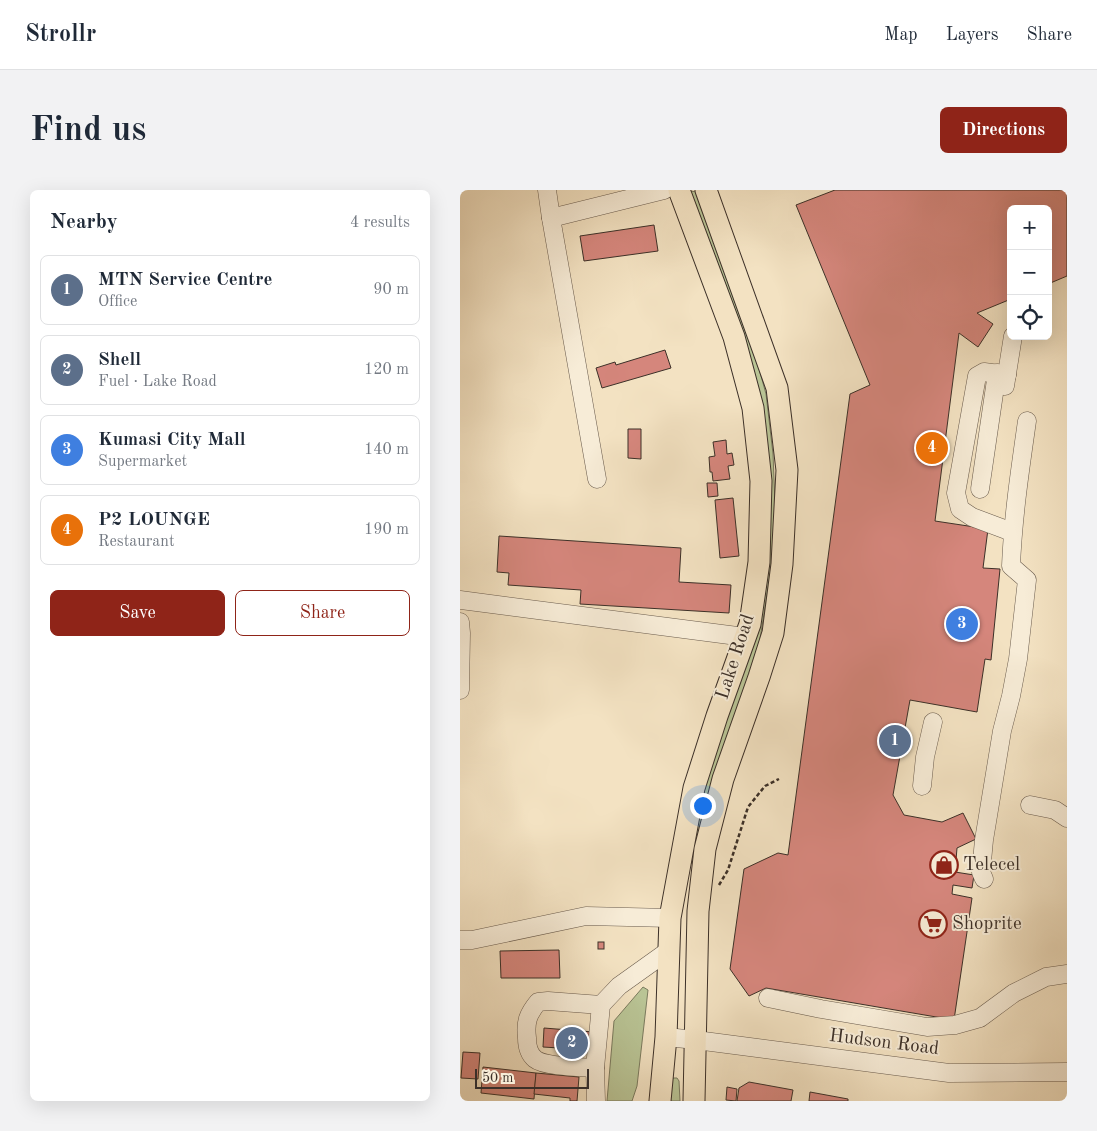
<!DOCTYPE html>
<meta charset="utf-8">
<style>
body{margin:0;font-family:"Old Standard TT",serif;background:#f2f2f3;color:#1f2937}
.controls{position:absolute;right:15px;top:15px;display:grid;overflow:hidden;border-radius:8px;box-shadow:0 5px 20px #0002}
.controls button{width:45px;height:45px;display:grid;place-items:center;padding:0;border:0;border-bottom:1px solid #e0e1e3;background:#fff;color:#1f2937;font:25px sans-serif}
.scale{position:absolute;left:15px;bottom:12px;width:114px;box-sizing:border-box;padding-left:5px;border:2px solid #3c3028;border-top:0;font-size:14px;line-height:18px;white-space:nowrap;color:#3c3028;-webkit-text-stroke:4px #f7ecd7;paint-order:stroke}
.you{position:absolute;left:242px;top:615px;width:18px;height:18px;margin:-12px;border:4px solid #fff;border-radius:50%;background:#1a73e8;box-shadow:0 0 0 8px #1a73e833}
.badge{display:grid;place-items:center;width:32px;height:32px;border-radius:50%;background:#8f2418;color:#fff;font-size:16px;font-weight:700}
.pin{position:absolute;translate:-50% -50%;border:2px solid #fff;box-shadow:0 1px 5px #0006}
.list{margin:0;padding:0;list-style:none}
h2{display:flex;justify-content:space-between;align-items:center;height:65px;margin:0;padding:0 20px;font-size:21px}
h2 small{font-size:16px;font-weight:400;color:#747a83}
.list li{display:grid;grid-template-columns:32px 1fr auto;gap:15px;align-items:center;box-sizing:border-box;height:70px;margin:0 10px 10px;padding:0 10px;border:1px solid #e0e1e3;border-radius:8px}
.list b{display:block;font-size:19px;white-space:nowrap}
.list p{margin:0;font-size:16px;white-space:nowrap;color:#747a83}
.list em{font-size:16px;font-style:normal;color:#747a83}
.actions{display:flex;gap:10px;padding:15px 20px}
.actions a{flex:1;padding:11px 0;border:1px solid #8f2418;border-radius:8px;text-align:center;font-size:18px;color:#8f2418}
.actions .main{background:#8f2418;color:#fff}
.icon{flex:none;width:28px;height:28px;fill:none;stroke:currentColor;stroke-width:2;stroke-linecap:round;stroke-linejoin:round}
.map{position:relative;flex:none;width:607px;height:911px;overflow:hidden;border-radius:8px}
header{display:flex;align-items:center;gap:30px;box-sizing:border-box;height:70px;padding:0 25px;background:#fff;border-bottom:1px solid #e0e1e3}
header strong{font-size:24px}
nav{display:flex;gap:28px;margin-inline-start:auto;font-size:18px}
.intro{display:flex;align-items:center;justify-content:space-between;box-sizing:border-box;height:120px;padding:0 30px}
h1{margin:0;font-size:35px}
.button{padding:12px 22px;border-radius:8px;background:#8f2418;color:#fff;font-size:18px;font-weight:700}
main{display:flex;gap:30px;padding:0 30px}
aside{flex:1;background:#fff;border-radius:8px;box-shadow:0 5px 20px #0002}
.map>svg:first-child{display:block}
</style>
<header>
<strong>Strollr</strong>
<nav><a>Map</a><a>Layers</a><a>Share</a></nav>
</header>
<div class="intro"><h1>Find us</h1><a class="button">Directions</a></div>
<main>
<aside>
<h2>Nearby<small>4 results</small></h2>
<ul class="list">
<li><span class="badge" style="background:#5c6f8a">1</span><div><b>MTN Service Centre</b><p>Office</p></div><em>90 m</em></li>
<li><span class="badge" style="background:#5c6f8a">2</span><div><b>Shell</b><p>Fuel · Lake Road</p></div><em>120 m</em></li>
<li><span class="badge" style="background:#3f7fe0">3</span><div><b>Kumasi City Mall</b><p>Supermarket</p></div><em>140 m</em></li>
<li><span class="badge" style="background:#e8710a">4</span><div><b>P2 LOUNGE</b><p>Restaurant</p></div><em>190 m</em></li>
</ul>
<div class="actions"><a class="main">Save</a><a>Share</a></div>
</aside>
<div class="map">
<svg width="607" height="911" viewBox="0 0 607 911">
<rect width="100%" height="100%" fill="#f3e2c2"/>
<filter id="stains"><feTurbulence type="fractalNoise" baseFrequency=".004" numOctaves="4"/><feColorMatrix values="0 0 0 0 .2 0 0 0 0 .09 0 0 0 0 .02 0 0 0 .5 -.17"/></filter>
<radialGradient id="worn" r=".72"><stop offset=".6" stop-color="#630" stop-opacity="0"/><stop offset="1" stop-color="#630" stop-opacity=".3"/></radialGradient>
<g fill="#b9c495" stroke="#7a7a5e">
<polygon points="230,1 237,2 283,121 306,204 313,264 315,314 314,359 300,449 233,674 229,672 241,607 309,305"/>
<polygon points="183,797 188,800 177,896 172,911 147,911 154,831"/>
<polygon points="213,888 217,888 219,891 220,911 210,911 212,890"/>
</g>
<g fill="#d5867c" stroke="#3c3028">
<polygon points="375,0 607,0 607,86 588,94 588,19 551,19 551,109 517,123 533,134 518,157 499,143 475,331 528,339 523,378 540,379 531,470 525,469 517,522 450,510 433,605 444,625 482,632 503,623 516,649 497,658 495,682 514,685 512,698 493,695 492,704 512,708 494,830 306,798 289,806 270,779 284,679 318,663 328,665 390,204 410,195 336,15"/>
<polygon points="194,35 198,61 124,71 120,46"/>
<polygon points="205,160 211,178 142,198 136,178 155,172 156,175"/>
<polygon points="168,239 181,239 181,269 168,268"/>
<polygon points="266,250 267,264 272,263 274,275 268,276 270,289 253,291 252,282 250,282 249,267 255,266 253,252"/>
<polygon points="247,293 257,293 258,306 248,307"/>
<polygon points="273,308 279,366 260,368 255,310"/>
<polygon points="39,346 221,358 219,392 271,395 269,423 120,414 121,400 48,395 49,383 37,382"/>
<rect x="138" y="752" width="6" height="7"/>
<polygon points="99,760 100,788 41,788 40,761"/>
<polygon points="84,838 133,842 132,860 83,857"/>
<polygon points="3,862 20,863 18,889 1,888"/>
<polygon points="23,877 76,883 74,909 21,903"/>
<polygon points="76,883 119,887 117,911 110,911 110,908 74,904"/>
<polygon points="289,892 333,900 331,911 277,911 279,898"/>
<polygon points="267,897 277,899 276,911 266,910"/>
<polygon points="350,902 388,909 388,911 349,911"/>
</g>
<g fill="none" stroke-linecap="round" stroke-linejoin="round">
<defs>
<g id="minor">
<polyline points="87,0 91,28 204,0"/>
<polyline points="91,28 137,289"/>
<polyline points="547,185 524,182 517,186 496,303 500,319 512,327 552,342"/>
<polyline points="545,196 553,146"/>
<polyline points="520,299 537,183"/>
<polyline points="0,410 285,447"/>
<polyline points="0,432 1,443 0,500"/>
<polyline points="462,596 465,567 473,532"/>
<polyline points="570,615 595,620 607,628"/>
<path d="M524,689L521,682L524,650L542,541L551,506L558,469L567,390L551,376C553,327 560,280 567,231"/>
<polyline points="0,750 12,750 126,726 210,728"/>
<polyline points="308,808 361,819 467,837 495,835 520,828 554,803 586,787 607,784"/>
<polyline points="206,847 236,850 489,883 607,882"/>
<path d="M135,878C122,877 85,877 75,869C69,864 67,855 67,848C65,832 68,824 78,812L88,811L141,815"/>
<polyline points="136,911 135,878 141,815 159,796 208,761"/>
</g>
<g id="major">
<polyline points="200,911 206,847 210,728 234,598 257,526 290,434 299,372 301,291 293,218 274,147 219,0"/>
<polyline points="234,911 238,721 245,659 263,589 299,487 313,443 322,374 327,280 317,198 246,0"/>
</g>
</defs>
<use href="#minor" stroke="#6a5c4e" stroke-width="19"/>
<use href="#major" stroke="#3c3028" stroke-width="23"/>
<polyline stroke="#3c3028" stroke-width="2.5" stroke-dasharray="4 2.5" stroke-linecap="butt" points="259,695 268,680 288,617 305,596 319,589"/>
<use href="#minor" stroke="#f7ecd7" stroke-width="18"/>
<use href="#major" stroke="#f3e2c2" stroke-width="21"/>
</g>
<defs>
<symbol id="shop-ring" viewBox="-11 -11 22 22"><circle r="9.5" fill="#f7ecd7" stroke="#8f2418" stroke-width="1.5"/><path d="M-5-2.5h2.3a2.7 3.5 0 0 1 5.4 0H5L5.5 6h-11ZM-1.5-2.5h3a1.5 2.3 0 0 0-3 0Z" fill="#8f2418"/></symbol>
<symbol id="supermarket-ring" viewBox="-11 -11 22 22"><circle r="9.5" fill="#f7ecd7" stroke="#8f2418" stroke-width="1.5"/><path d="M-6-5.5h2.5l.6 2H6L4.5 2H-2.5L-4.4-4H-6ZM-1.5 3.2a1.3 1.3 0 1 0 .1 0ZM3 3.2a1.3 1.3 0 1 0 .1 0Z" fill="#8f2418"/></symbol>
</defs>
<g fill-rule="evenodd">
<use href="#shop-ring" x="468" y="659" width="32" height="32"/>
<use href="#supermarket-ring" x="457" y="718" width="32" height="32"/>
</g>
<g text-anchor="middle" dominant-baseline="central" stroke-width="4" stroke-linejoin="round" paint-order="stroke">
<g font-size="19" fill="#3c3028" stroke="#f7ecd7">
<text transform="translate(276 467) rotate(-72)">Lake Road</text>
<text transform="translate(424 853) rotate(7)">Hudson Road</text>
</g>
<g font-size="19" fill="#3c3028" stroke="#f7ecd7" text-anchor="start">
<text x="503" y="675">Telecel</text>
<text x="492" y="734">Shoprite</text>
</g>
</g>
<rect width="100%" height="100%" filter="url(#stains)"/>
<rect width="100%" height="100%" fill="url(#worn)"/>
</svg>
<div class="controls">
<button>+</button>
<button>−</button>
<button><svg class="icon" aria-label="locate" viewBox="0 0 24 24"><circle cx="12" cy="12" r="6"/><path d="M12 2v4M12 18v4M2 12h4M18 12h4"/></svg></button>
</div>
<div class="scale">50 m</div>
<div class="you"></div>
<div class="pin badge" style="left:435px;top:551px;background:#5c6f8a">1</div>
<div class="pin badge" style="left:112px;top:853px;background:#5c6f8a">2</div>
<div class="pin badge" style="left:502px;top:434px;background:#3f7fe0">3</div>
<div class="pin badge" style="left:472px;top:258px;background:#e8710a">4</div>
</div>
</main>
